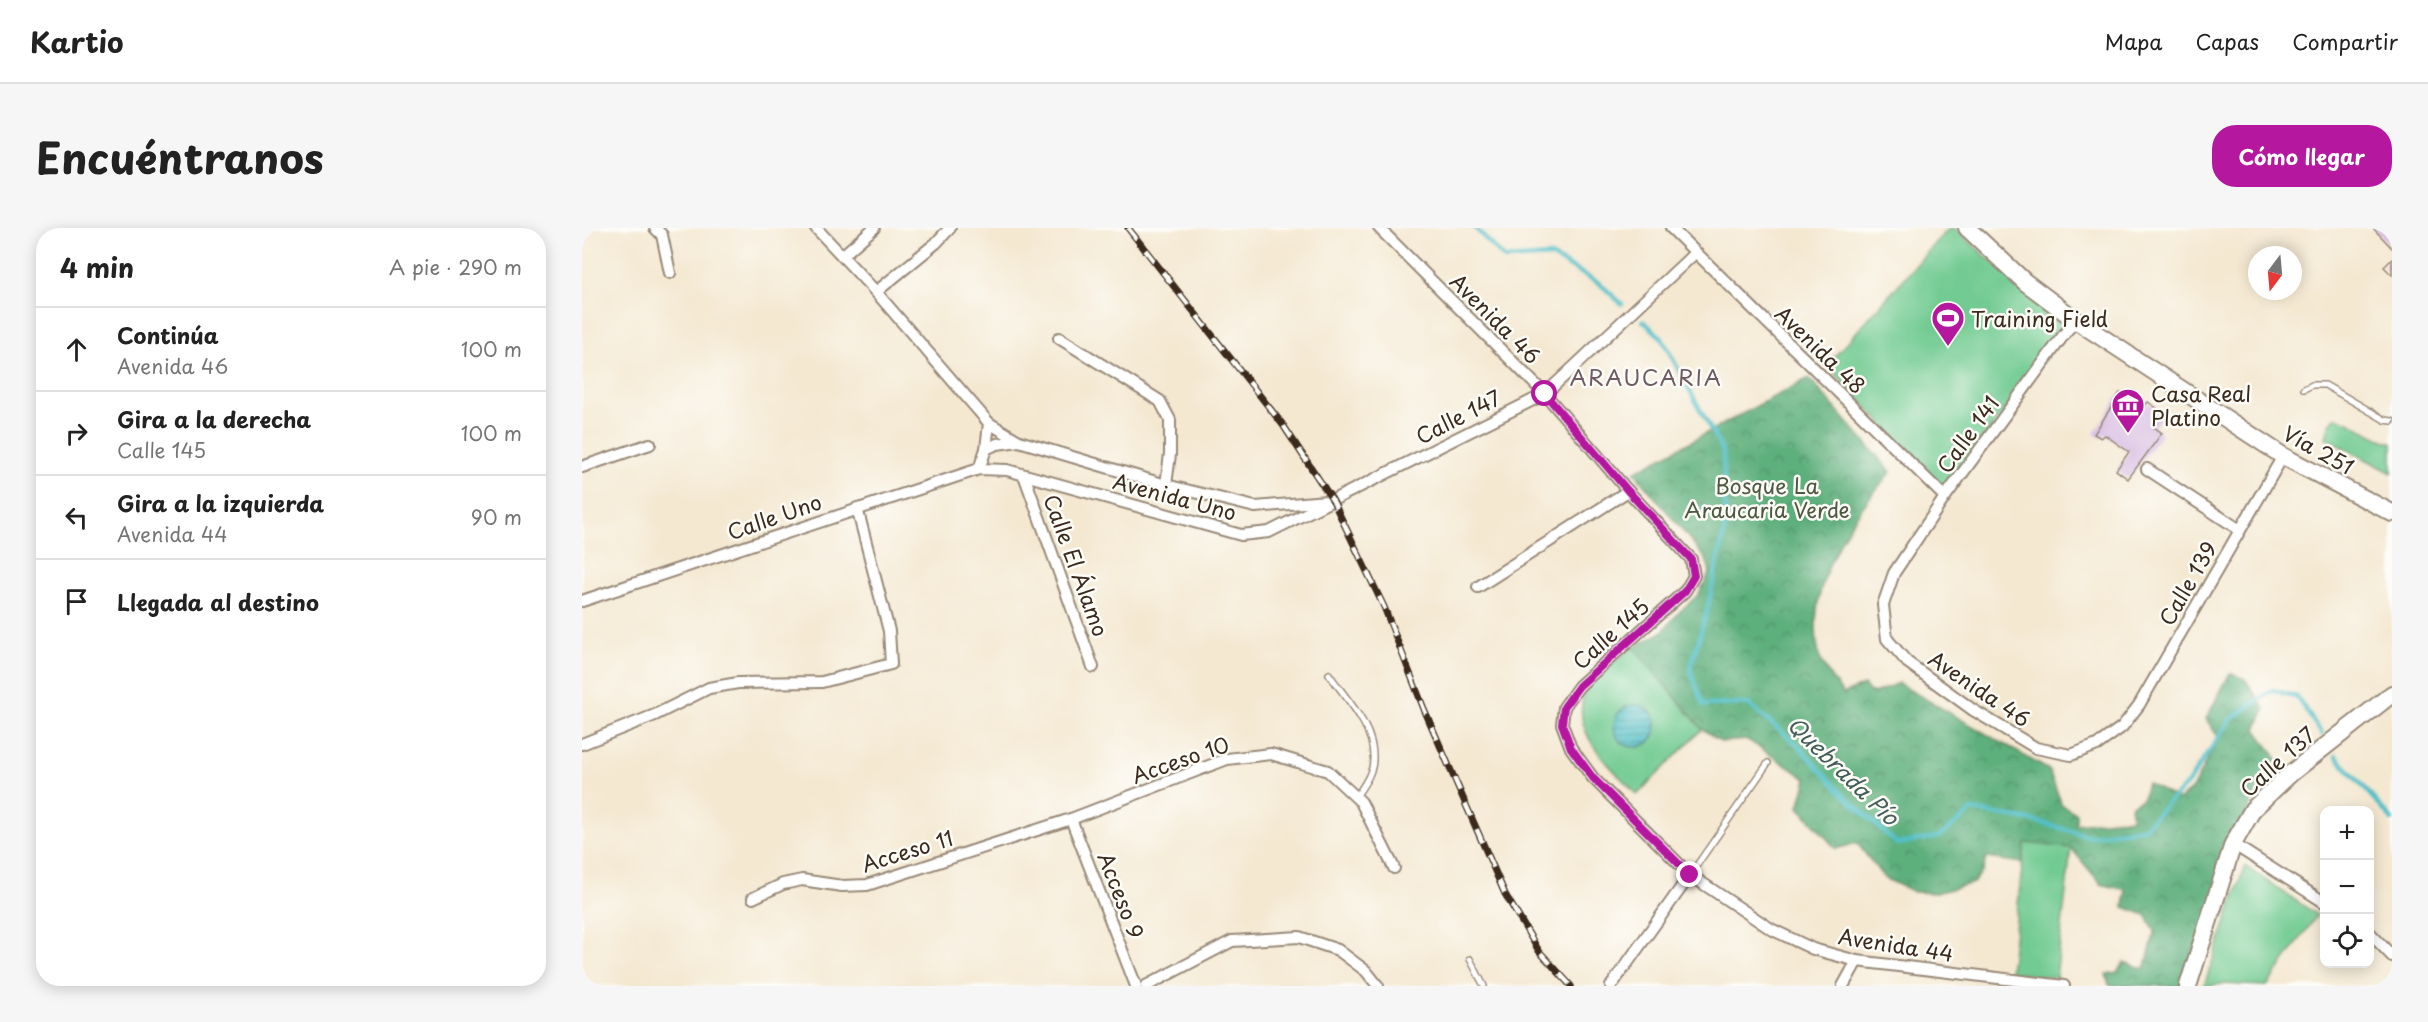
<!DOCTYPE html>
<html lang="es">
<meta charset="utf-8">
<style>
body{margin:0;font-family:"Playpen Sans",sans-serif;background:#f6f6f6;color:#222}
.controls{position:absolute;right:18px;bottom:18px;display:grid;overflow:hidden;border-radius:12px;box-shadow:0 3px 15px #0003}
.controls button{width:54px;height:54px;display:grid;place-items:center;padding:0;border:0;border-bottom:2px solid #e0e0e0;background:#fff;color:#222;font:30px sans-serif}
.compass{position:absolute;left:1666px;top:18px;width:54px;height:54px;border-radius:50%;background:#fff;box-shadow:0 3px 15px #0003;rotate:196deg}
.stop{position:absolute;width:18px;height:18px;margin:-14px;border:4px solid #b5179e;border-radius:50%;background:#fff}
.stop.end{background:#b5179e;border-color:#fff;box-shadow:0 2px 6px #0008}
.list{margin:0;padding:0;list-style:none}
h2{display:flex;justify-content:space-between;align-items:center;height:78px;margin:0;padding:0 24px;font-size:26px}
h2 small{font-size:20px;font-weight:400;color:#767676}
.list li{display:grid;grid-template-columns:39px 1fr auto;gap:18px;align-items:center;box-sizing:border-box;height:84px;padding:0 24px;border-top:2px solid #e0e0e0}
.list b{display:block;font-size:22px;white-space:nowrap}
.list p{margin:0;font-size:20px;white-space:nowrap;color:#767676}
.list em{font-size:20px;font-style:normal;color:#767676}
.icon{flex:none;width:33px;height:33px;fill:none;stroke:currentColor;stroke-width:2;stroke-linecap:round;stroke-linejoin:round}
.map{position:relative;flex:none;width:1810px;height:758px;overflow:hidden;border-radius:24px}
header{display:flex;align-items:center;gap:36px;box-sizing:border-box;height:84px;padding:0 30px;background:#fff;border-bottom:2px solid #e0e0e0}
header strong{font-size:28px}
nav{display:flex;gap:33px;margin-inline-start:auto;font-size:21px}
.intro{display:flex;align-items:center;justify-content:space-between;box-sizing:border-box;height:144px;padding:0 36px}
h1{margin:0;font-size:42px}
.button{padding:15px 27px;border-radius:24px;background:#b5179e;color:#fff;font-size:21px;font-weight:700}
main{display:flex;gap:36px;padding:0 36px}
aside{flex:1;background:#fff;border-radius:24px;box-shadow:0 3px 15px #0003}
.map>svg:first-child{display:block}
</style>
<header>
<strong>Kartio</strong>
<nav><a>Mapa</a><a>Capas</a><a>Compartir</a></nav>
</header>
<div class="intro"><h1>Encuéntranos</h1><a class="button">Cómo llegar</a></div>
<main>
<aside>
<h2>4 min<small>A pie · 290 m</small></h2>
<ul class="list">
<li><svg class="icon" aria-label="ahead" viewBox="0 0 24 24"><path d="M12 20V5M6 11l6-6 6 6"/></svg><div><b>Continúa</b><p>Avenida 46</p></div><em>100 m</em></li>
<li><svg class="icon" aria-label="right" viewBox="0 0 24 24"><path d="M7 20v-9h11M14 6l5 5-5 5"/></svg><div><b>Gira a la derecha</b><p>Calle 145</p></div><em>100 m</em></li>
<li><svg class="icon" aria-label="left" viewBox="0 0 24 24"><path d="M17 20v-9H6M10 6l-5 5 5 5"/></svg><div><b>Gira a la izquierda</b><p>Avenida 44</p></div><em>90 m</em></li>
<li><svg class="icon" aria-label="arrive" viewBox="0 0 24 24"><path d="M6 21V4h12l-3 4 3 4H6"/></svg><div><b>Llegada al destino</b></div></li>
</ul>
</aside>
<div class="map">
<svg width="1810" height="758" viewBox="0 0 1810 758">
<defs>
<pattern id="forest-crowns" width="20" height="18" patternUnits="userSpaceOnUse" patternTransform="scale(1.5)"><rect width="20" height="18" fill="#5daf7c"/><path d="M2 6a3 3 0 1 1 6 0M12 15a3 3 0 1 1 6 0" fill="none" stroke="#4e8f65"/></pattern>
<pattern id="water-rules" width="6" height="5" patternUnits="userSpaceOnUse" patternTransform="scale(1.5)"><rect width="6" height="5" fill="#52c0c8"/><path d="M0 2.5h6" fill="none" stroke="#459ca2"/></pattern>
</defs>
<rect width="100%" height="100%" fill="#fdfcf7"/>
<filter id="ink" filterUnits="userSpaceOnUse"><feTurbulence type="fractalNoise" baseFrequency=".0167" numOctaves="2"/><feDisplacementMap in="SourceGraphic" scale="12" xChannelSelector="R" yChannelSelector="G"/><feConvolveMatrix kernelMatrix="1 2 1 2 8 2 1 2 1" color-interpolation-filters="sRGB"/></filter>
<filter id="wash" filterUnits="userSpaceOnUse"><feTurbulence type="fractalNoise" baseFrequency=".008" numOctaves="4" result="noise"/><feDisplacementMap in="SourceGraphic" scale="24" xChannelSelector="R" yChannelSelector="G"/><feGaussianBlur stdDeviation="1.35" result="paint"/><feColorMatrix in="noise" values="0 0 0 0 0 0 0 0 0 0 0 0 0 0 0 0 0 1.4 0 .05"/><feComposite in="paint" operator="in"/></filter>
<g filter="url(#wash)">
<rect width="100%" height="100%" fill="#f4e8d1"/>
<path fill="url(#forest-crowns)" stroke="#4c6c4d" stroke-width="1.5" d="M1227,150L1309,244C1266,293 1222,358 1237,427C1240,440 1254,455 1261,466L1282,457L1290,466L1316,455L1467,542L1480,577L1494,585V596L1550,590L1548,578L1561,570L1565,555L1597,572L1610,561L1637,510L1624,491L1648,445L1663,451L1683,481L1674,501L1700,538L1688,542L1676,560L1651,616L1606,758L1527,757L1524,746L1535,744L1542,734L1563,741L1573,703L1564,687L1542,679L1544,662L1519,656L1489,620L1444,615L1441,635L1404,630L1401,643L1391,655L1354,665L1332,664L1302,650L1275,615L1254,621L1217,579L1225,551L1166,512L1139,514L1120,501L1051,419L1080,404L1097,384L1116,367L1128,344L1124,331L1052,244Z"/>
<g fill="#72cb92" stroke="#567a58" stroke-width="1.5">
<polygon points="1367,0 1372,0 1486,101 1362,262 1245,137"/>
<path d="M1754,189C1774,195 1790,210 1810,215V245L1744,210L1747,197Z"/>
<path d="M1051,419L1120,501L1055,567C1029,538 982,501 1006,459C1014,446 1039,429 1051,419Z"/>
<polygon points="1443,615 1489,620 1474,750 1428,744"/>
<polygon points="1663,638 1735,687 1685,758 1641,756 1622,758"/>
</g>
<circle fill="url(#water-rules)" stroke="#467573" stroke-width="1.5" cx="1053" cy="498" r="21"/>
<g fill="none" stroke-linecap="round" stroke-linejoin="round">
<g stroke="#52c0c8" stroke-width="4.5">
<polyline points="893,0 923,31 969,28 1017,55 1040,76"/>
<polyline points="1061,93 1079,109 1141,224 1144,295 1125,383 1108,441 1121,477 1166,476 1215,516 1261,566 1315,616 1357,609 1391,582 1453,593 1507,608 1562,600 1606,555 1648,492 1691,462 1715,469 1740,506"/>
<polyline points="1754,528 1810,592"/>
</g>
</g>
<g id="blocks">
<g fill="#d4b6e1">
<polygon points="1791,0 1810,0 1810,20"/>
<polygon points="1810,31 1810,47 1802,39"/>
<polygon points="1552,163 1548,173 1554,176 1552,180 1560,181 1566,174 1582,185 1572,199 1580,205 1546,251 1534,242 1547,224 1523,207 1519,210 1512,206 1538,165"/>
</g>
</g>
</g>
<g filter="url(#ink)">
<use href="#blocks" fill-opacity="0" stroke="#988978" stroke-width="1.5"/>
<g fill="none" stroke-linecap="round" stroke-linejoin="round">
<defs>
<g id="lane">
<polyline points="1722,161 1730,157 1743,157 1803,192 1810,193"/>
<path d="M747,446C764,471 793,499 791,532C791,545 781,558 774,569"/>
<polyline points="1108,647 1186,535"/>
<polyline points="888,731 902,758"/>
</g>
<g id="street">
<polyline points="73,0 80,7 88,45"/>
<polyline points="234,0 294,64 407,195 437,213 584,257 673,279 745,273"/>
<polyline points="797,0 963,166 1046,263 1109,331 1112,348 1103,363 997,458 982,479 980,496 989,520 1011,550 1108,647 1189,701 1231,721 1275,733 1482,758"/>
<polyline points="1089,0 1363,269"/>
<polyline points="260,28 292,0"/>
<polyline points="294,64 354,15 368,0"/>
<polyline points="1495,93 1486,101 1363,269 1312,345 1301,377 1305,411 1325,434 1391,482 1454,520 1489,527 1515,517 1540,499 1557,477 1701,228"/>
<polyline points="477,110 578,173 588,192 588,226 584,257"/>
<polyline points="404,221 415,216 437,213"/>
<polyline points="0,239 68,216"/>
<polyline points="397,241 404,221 407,195"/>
<polyline points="1565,241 1658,302"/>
<polyline points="442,247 511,439"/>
<polyline points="896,359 1046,263"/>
<polyline points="0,373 397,241 425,242 659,307 687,304 963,166 1113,25"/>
<polyline points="0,516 73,487 127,460 156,455 240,454 309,436 307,403 275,280"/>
<polyline points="489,591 554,758"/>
<polyline points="1651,616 1742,674"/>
<polyline points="171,670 201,656 220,652 260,658 285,657 489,591 645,531 689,526 746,543 779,574 812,640"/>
<polyline points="1788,705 1810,728"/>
<polyline points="564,758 650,713 717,709 756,722 784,743 796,758"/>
<polyline points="1029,758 1108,647"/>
<polyline points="1261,758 1275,733"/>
</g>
<g id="secondary">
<polyline points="1385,0 1443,54 1495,93 1701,228 1810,285"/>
<polyline points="1606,758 1651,616 1671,581 1708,546 1810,466"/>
</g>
</defs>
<use href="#lane" stroke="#988978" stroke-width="8"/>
<use href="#street" stroke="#988978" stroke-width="14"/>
<use href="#secondary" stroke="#988978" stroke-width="20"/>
<use href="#lane" stroke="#fff" stroke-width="5"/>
<use href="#street" stroke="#fff" stroke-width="10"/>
<use href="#secondary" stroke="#fff" stroke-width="16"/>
<defs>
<polyline id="rail" points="546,0 701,197 751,273 802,379 842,481 923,666 957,723 989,758"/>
</defs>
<use href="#rail" stroke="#3b2a1e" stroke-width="7"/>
<use href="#rail" stroke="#fdfcf7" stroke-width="4.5" stroke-dasharray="14" stroke-linecap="butt"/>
</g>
</g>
<g fill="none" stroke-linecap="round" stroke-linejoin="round" filter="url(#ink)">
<polyline stroke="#b5179e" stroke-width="8" points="963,166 1046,263 1109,331 1112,348 1103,363 997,458 982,479 980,496 989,520 1011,550 1108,647"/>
</g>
<defs>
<symbol id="stadium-pin" viewBox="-11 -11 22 30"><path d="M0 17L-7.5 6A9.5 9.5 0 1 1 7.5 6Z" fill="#b5179e" stroke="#fdfcf7"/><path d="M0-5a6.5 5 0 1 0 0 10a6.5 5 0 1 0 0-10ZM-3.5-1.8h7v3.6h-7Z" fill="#fff"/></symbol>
<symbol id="museum-pin" viewBox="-11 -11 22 30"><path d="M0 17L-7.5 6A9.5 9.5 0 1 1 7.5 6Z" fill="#b5179e" stroke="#fdfcf7"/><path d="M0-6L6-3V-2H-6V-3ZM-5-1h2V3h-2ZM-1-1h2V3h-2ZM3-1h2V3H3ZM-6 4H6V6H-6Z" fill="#fff"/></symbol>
</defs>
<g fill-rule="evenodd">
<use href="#stadium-pin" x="1347" y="71" width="38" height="52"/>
<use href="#museum-pin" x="1527" y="158" width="38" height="52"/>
</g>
<g text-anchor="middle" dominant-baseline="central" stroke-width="5" stroke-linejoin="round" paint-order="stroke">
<g font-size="21" fill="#3b2a1e" stroke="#fdfcf7">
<text transform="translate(914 90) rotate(45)">Avenida 46</text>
<text transform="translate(1239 121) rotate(44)">Avenida 48</text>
<text transform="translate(876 188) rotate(-27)">Calle 147</text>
<text transform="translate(1385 206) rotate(-54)">Calle 141</text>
<text transform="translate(1737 221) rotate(29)">Vía 251</text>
<text transform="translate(593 268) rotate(15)">Avenida Uno</text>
<text transform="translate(192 288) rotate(-19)">Calle Uno</text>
<text transform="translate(495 337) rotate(70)">Calle El Álamo</text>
<text transform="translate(1605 355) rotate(-60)">Calle 139</text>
<text transform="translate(1028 405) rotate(-42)">Calle 145</text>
<text transform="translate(1398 460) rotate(34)">Avenida 46</text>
<text transform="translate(598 531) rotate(-19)">Acceso 10</text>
<text transform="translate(1695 533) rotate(-42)">Calle 137</text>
<text transform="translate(325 622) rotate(-17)">Acceso 11</text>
<text transform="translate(540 667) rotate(69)">Acceso 9</text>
<text transform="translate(1314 716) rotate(9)">Avenida 44</text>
</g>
<g font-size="21" fill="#3b2a1e" stroke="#fdfcf7" text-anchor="start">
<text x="1389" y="90">Training Field</text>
<text x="1569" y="165">Casa Real<tspan x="1569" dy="24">Platino</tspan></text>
</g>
<g font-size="21" fill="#4c5a41" stroke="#fdfcf7">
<text x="1185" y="257">Bosque La<tspan x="1185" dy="24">Araucaria Verde</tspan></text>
</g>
<g font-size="22" letter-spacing="1.5" fill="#715b62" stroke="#fdfcf7">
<text x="1064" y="148">ARAUCARIA</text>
</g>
<g font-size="22" font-style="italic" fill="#435e5a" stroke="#fdfcf7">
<text transform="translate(1262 542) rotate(44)">Quebrada Pío</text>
</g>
</g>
</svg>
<div class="controls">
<button>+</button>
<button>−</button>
<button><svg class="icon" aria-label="locate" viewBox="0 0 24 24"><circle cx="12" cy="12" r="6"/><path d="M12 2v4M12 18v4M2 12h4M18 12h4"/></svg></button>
</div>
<svg class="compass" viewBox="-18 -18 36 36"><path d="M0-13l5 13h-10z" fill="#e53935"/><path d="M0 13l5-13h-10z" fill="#767676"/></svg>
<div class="stop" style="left:963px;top:166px"></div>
<div class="stop end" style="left:1108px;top:647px"></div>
</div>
</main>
